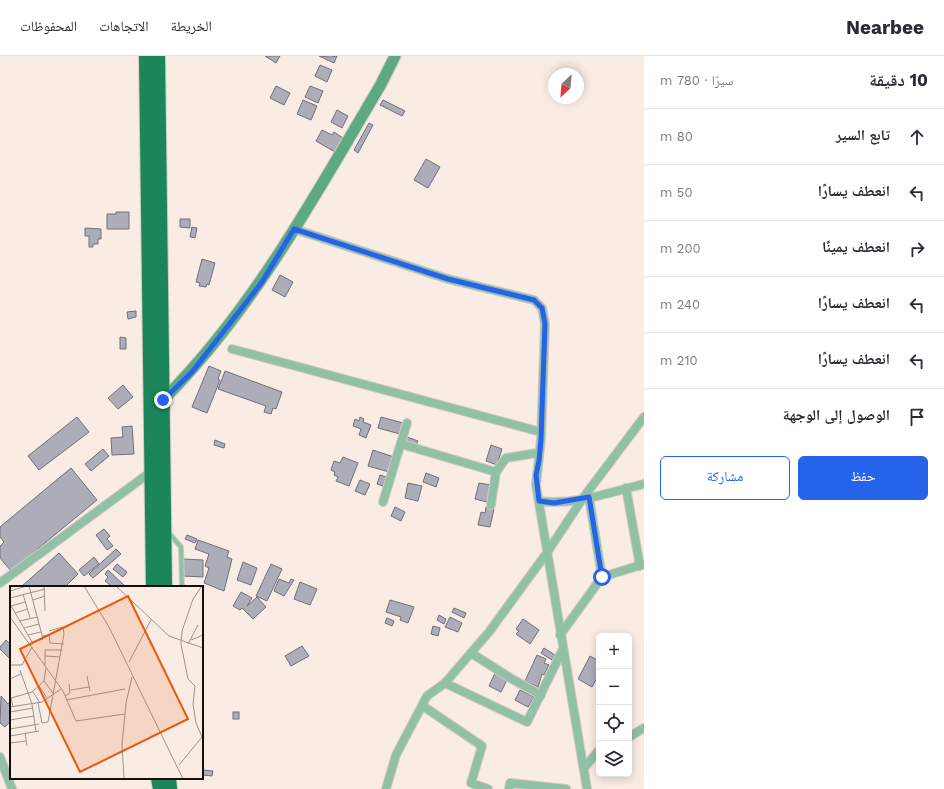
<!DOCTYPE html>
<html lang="ar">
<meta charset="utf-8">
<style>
body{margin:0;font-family:"Work Sans","Noto Naskh Arabic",sans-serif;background:#f7f7f7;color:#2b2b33;direction:rtl}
.controls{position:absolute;right:12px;bottom:12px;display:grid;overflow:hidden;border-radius:6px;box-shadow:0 2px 10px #0003}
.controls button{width:36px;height:36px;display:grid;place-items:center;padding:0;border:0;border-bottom:1px solid #e1e1e2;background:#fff;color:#2b2b33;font:20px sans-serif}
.compass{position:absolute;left:548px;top:12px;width:36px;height:36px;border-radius:50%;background:#fff;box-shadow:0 2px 10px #0003;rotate:206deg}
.stop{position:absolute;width:12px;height:12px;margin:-9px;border:3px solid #2563eb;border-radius:50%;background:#fff}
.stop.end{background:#2563eb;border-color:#fff;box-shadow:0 1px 4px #0008}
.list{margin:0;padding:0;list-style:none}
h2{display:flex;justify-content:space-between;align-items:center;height:52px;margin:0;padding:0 16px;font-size:17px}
h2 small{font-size:13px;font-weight:400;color:#7c7c81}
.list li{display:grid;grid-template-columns:26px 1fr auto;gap:12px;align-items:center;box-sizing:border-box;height:56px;padding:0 16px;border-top:1px solid #e1e1e2}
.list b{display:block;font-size:15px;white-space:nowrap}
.list em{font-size:13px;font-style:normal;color:#7c7c81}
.actions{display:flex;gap:8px;padding:12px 16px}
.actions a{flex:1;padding:9px 0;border:1px solid #2563eb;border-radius:6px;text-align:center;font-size:14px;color:#2563eb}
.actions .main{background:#2563eb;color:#fff}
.icon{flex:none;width:22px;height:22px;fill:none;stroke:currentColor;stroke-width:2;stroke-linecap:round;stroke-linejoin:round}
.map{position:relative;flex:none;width:644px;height:733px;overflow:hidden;direction:ltr}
header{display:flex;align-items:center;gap:24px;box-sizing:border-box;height:56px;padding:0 20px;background:#fff;border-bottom:1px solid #e1e1e2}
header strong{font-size:19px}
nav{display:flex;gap:22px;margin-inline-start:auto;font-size:14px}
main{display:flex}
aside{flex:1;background:#fff}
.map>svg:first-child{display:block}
</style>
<header>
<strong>Nearbee</strong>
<nav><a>الخريطة</a><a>الاتجاهات</a><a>المحفوظات</a></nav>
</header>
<main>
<aside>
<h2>10 دقيقة<small>سيرًا · 780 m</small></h2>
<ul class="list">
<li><svg class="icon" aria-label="ahead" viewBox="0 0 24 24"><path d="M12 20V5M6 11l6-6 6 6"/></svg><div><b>تابع السير</b></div><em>80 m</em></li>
<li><svg class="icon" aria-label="left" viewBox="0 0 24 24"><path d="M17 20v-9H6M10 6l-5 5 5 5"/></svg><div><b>انعطف يسارًا</b></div><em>50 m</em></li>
<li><svg class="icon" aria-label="right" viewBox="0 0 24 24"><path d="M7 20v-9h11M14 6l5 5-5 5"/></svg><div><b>انعطف يمينًا</b></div><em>200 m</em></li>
<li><svg class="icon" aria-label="left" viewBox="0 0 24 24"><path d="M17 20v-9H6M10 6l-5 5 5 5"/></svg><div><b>انعطف يسارًا</b></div><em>240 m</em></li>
<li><svg class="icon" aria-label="left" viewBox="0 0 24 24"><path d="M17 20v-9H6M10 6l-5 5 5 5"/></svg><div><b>انعطف يسارًا</b></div><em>210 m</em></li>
<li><svg class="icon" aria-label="arrive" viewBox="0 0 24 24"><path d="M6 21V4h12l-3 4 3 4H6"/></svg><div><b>الوصول إلى الوجهة</b></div></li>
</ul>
<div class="actions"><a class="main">حفظ</a><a>مشاركة</a></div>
</aside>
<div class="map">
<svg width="644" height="733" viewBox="0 0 644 733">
<rect width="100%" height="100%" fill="#f9ece4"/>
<g fill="#adadb9" stroke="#70707b">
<polygon points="265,0 280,0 276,7"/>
<polygon points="319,0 331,1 337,0 334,7"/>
<polygon points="320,9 332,14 327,26 315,20"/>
<polygon points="276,30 290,37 284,49 270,42"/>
<polygon points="310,30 323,35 318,47 305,41"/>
<polygon points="303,44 317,50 311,64 297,58"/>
<polygon points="383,44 405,55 402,60 380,49"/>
<polygon points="337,54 348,60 342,72 331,66"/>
<polygon points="369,67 373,69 358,97 354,94"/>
<polygon points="322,74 332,79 334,76 343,82 335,96 316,85"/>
<polygon points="426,103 440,111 428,132 414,124"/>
<polygon points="116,156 129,156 129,173 107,173 107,158 116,158"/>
<polygon points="180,163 190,163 190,172 180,171"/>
<polygon points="192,171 197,172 195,182 190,181"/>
<polygon points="85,172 101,173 101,183 98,183 98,188 93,188 93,191 89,191 89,180 85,180"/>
<polygon points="202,203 215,207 209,229 207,228 206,231 199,230 200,227 196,226"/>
<polygon points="280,219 293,226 285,241 272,234"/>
<polygon points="136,255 136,261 128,263 127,256"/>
<polygon points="120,281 126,282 126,293 120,293"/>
<polygon points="209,310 221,315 218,323 220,324 207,357 192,351"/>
<polygon points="225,315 282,336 276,353 273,352 271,358 264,356 266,350 218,333"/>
<polygon points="123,329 133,341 118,353 108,342"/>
<polygon points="77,361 89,376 39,414 28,400"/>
<polygon points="360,361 364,363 363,366 371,369 366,382 359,379 361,373 353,370 355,363 359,365"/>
<polygon points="381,361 403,367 400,378 378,372"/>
<polygon points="132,370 134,398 112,399 111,382 123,381 122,371"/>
<polygon points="407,381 418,385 416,389 406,385"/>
<polygon points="215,384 225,388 224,392 214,389"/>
<polygon points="491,389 502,393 497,409 486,405"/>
<polygon points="103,393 109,400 91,415 85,408"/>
<polygon points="373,394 394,401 389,416 368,410"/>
<polygon points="343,401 358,407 349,430 336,425 338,421 334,419 335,416 331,414 334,405 340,407"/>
<polygon points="71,412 97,444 11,515 0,502 0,490 4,486 0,481 0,471"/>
<polygon points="426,417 439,422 436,431 423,426"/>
<polygon points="380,419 386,421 383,430 377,428"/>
<polygon points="360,424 370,428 365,439 355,435"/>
<polygon points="408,427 422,430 418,445 405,442"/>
<polygon points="479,427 491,429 487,446 475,443"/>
<polygon points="395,451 405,456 401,465 391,460"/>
<polygon points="486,451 494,453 490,471 478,469 481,456 485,457"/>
<polygon points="104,473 110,480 107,483 113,490 107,494 96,479"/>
<polygon points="187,479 197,483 195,487 185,483"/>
<polygon points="198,484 229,495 227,501 232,503 224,535 204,527 209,512 205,510 209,498 195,493"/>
<polygon points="116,493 121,498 93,522 89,518"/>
<polygon points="59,497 78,518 65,531 21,531"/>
<polygon points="94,501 99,508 84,520 79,514"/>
<polygon points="183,503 203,504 203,521 182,520"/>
<polygon points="243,506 257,512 251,529 237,524"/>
<polygon points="117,508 127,516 123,521 113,513"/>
<polygon points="271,508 282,513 267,545 256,540"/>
<polygon points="108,514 126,531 108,531 110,529 105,525 108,521 105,518"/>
<polygon points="279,523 289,527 291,523 294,524 284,540 274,535"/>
<polygon points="300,526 317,533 310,549 294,543"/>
<polygon points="241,536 252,542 247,550 257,541 266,551 253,563 242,552 240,554 233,550"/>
<polygon points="390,544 414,551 408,567 400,564 401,561 386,556"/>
<polygon points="454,552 466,557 464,562 452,556"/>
<polygon points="439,559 446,563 444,568 437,564"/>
<polygon points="450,561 462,567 458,576 445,571"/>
<polygon points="387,562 394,565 392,570 385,567"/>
<polygon points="523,563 539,574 530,588 516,578 519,575 516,573"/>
<polygon points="433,570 440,572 438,580 431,578"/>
<polygon points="6,584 11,589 11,604 0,593 0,591"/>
<polygon points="302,590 309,600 291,610 285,600"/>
<polygon points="544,592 555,599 552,604 541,597"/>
<polygon points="537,599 546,603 544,607 549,609 544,619 542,618 538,631 525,625"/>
<polygon points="590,600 599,605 599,618 592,631 578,623"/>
<polygon points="495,617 507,624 501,636 489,630"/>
<polygon points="520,634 534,641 528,651 515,644"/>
<polygon points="1,640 8,648 11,644 11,665 5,671 0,667"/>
<rect x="233" y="656" width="6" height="7"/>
<polygon points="203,714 213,715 212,720 202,719"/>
</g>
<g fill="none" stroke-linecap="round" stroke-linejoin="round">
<defs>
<polyline id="lane" points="168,476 181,491 182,531"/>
<g id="street">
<polyline points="294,173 448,223 534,244 542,252 545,268 541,383 536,429 587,733"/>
<polyline points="232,293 541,376"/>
<polyline points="401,388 496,416"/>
<polyline points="626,432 640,510"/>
<path d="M539,445C574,450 610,436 644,428"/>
<polyline points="383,446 407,367"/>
<polyline points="491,449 496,416 506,402 537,397"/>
<polyline points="602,521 644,508"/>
<polyline points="0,527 152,415"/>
<polyline points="560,579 602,521 589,441"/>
<polyline points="471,597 512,623 541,639"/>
<polyline points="445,627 527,666 563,593"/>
<polyline points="423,650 482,690 471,727 488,733"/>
<polyline points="629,681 644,672"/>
<polyline points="0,701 12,733"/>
<polyline points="584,712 599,694"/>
<polyline points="386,733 396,699 427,640 445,627 489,576 546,498 583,442 644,361"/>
<polyline points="509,733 510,727 566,733"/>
</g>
<path id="secondary" d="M159,345L163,344C254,253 315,139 380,30L395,0"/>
<g id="highway">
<polyline points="146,0 153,531"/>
<polyline points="158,0 165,531"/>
<polyline points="158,722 160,733"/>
<polyline points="169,722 170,733"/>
</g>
</defs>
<use href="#lane" stroke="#d4c9c2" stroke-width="6"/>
<use href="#street" stroke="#d4c9c2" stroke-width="10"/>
<use href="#secondary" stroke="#d4c9c2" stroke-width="13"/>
<use href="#highway" stroke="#d4c9c2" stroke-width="16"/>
<use href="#lane" stroke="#90c1a7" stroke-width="4"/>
<use href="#street" stroke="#90c1a7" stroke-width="8"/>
<use href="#secondary" stroke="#5caa84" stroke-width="11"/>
<use href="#highway" stroke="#1c865b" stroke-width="14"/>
</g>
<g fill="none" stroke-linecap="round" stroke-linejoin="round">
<polyline stroke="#2563eb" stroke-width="5" points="163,344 192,316 262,226 294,173 448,223 534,244 542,252 545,268 541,383 539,405 536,419 539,445 554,447 589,441 602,521"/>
</g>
<g transform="translate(10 530)">
<rect width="193" height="193" fill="#f9ece4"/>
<path fill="none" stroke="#9d948e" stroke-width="1" d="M34,0L35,25M74,0L99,41L173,193M106,0L159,50L193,62M0,5L17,0M13,8L20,32M0,12L35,3M23,14L35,10M0,18L22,56L33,53L19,0M1,20L15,16M5,27L18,23M0,31L53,105L66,135L115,128M9,35L28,31M14,42L29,38M18,49L31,46M32,50L39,49L40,57L54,58M181,54L193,49M178,58L188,39M35,70L50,71M119,76L141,34M0,79H12L22,61M35,79V64H52M36,82L34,95L43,107M10,84L22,118L26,145M77,90L80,105M0,93L11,88M29,100L37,112M61,104L79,101M23,106L30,117M55,110L60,107L59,98M56,114L115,103M28,117L32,137L38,136L54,48L53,41L39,45M0,121L32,116L51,103M3,121L1,112L22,106L34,95M0,126L23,122M0,134L24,130M0,143L29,138M15,147L17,160M0,150L29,145M0,157L16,155M169,179L192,151L186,137L183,118L185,100L178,93L171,58L172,45L183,13L192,0M114,193L112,159L116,117L122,91"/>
<path fill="#e8590c" fill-opacity="0.15" stroke="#e8590c" stroke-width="2" d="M118,10L178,133L70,186L10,63Z"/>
<rect width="193" height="193" fill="none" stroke="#140f0d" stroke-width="2"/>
</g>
</svg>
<div class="controls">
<button>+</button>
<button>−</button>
<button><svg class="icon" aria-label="locate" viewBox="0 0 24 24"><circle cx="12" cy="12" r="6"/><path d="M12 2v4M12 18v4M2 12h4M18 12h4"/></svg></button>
<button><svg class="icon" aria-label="layers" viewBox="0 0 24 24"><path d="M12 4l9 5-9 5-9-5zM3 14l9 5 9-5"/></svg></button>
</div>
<svg class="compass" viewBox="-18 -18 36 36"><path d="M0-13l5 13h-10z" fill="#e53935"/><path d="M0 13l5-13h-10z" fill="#7c7c81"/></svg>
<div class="stop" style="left:602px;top:521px"></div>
<div class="stop end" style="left:163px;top:344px"></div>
</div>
</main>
